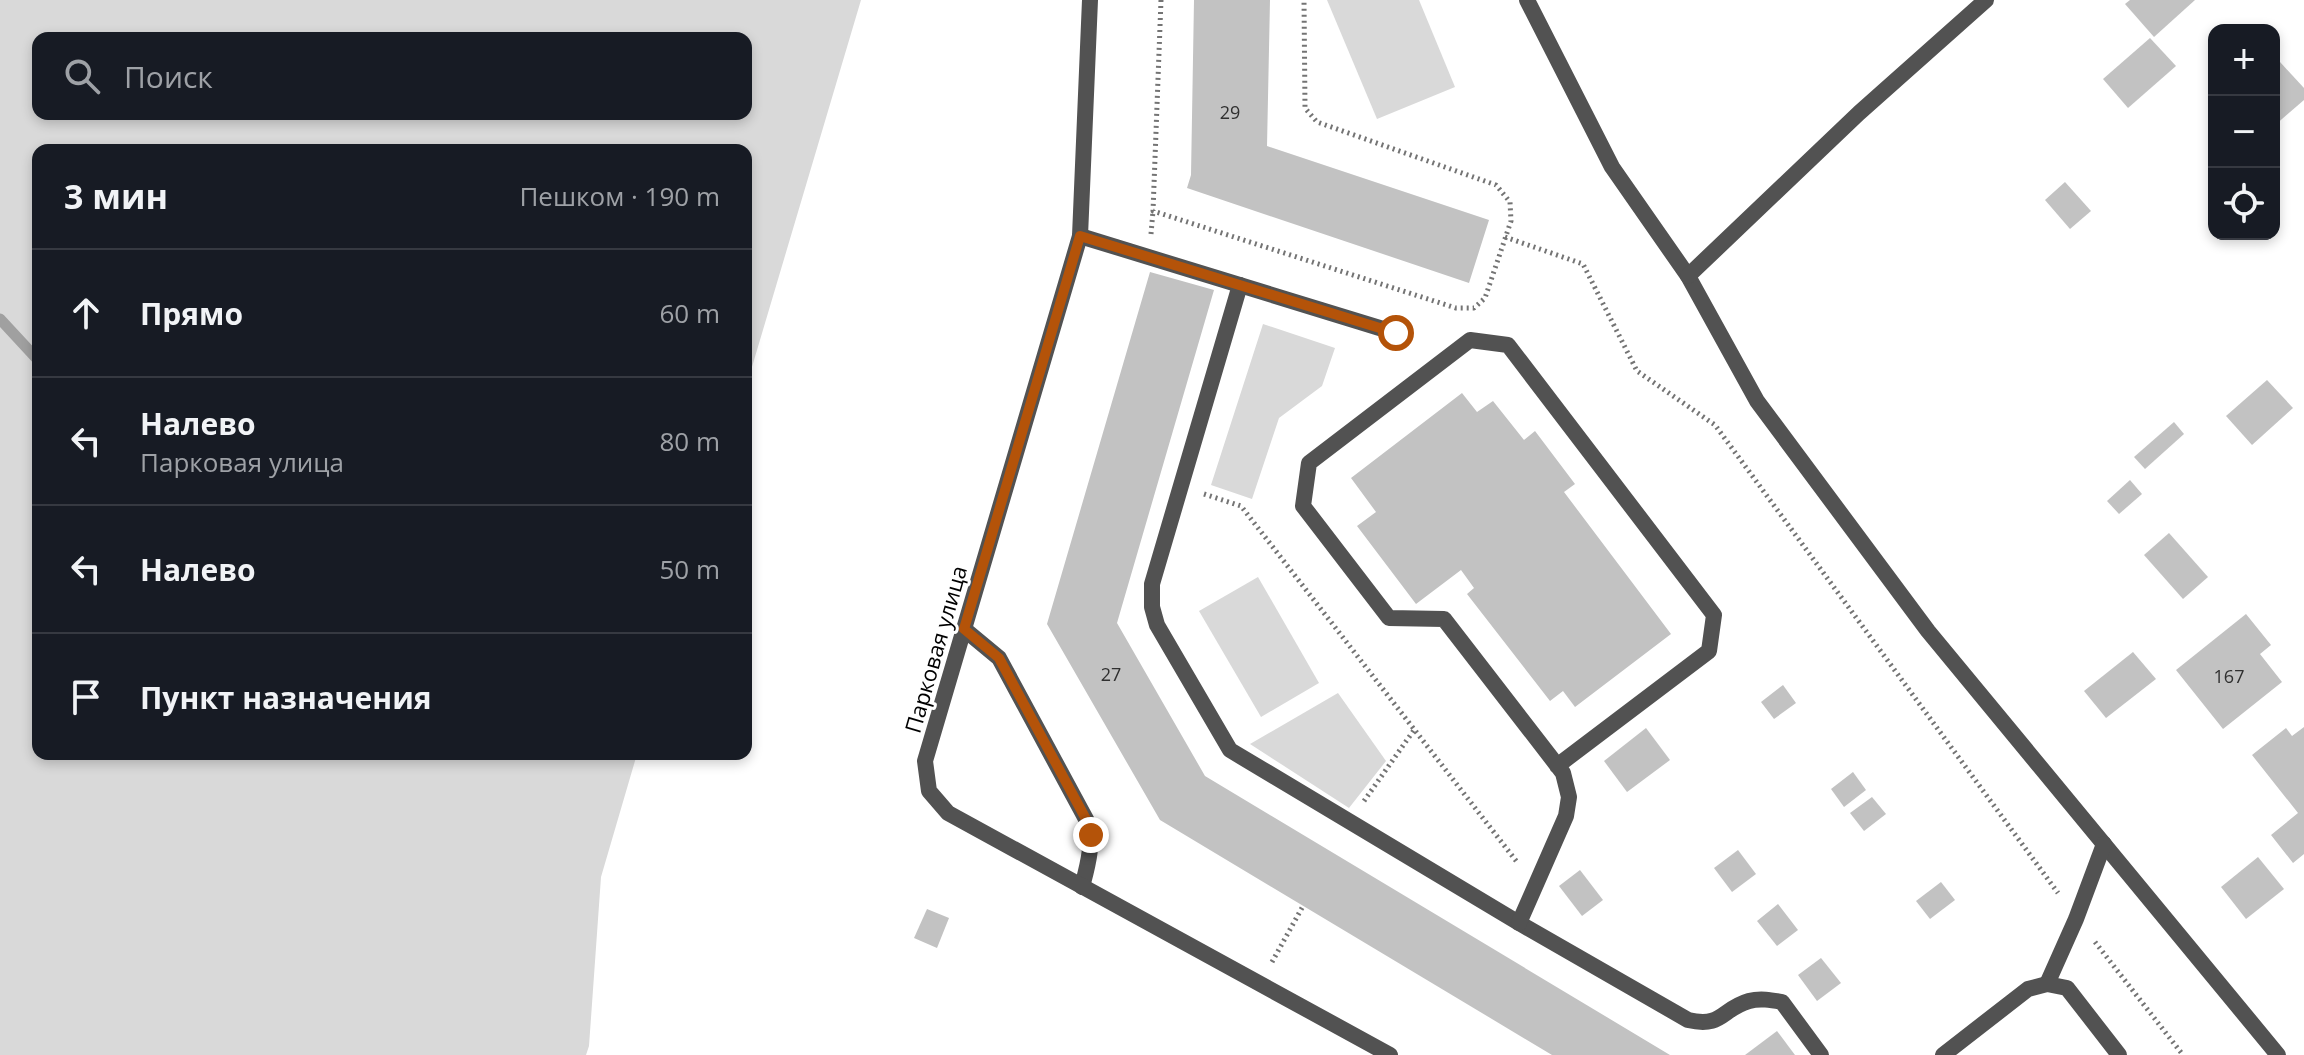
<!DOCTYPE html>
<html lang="ru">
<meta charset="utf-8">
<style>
body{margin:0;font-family:"Open Sans",sans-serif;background:#20242c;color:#f1f3f6}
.controls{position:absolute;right:24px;top:24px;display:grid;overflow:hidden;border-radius:16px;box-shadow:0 4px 12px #0003}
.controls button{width:72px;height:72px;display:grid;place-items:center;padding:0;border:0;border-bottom:2px solid #363941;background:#171b24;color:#f1f3f6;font:40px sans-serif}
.stop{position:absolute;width:24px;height:24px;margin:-18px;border:6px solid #b45309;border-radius:50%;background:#fff}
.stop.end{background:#b45309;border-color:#fff;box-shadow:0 2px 8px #0008}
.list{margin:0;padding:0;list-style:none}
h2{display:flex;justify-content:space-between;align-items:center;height:104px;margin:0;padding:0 32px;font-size:34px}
h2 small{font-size:26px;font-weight:400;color:#9ea1a6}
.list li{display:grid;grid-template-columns:52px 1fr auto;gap:24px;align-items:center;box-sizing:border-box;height:128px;padding:0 32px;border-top:2px solid #363941}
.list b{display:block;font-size:30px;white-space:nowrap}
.list p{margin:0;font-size:26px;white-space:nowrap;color:#9ea1a6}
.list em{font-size:26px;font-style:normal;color:#9ea1a6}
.icon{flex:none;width:44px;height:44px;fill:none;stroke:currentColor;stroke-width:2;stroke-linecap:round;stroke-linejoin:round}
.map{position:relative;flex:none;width:2304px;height:1055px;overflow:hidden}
.search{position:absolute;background:#171b24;box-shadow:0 4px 12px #0003;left:32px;top:32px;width:720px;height:88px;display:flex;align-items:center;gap:20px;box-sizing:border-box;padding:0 28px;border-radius:16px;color:#9ea1a6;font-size:30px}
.panel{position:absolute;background:#171b24;box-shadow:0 4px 12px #0003;left:32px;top:144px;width:720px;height:616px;border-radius:16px}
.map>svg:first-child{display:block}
</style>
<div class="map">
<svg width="2304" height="1055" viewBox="0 0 2304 1055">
<rect width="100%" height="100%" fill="#fff"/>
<g fill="#d9d9d9" fill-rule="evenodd">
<path d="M0,0H861L746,387V150H38V754H637L601,877L589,1046L586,1055H0ZM38,38H746V114H38Z"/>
<polygon points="1327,0 1419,0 1455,87 1377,119"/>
<polygon points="1263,324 1335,348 1322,386 1279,418 1252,499 1211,485"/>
<polygon points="1258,577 1319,683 1261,717 1199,611"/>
<polygon points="1338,693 1386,761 1349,808 1250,744"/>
</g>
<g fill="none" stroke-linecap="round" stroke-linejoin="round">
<polyline stroke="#a0a0a0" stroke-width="11" points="0,319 38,360"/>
</g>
<g fill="#c2c2c2">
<polygon points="1194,0 1270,0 1267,146 1489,220 1469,283 1187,188 1191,175"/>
<polygon points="2130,0 2195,0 2154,37 2125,4"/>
<polygon points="2150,38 2176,66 2128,108 2103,79"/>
<polygon points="2280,62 2304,88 2304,100 2274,126 2274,68"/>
<polygon points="2065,182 2091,211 2070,229 2045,200"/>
<polygon points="1150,272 1214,290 1117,623 1205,776 1670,1055 1552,1055 1160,820 1047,624"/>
<polygon points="2267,380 2293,408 2252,445 2226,416"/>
<polygon points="1462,393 1477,412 1493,401 1524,440 1535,431 1575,484 1564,492 1671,634 1575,707 1563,691 1550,701 1467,594 1474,588 1461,570 1416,604 1357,526 1376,512 1351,478"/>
<polygon points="2174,422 2184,434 2145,469 2134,457"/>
<polygon points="2130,480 2142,494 2119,514 2107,501"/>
<polygon points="2169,533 2208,577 2183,599 2144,555"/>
<polygon points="2246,614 2271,645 2260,654 2282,682 2223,729 2176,670"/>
<polygon points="2133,652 2156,679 2106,718 2084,691"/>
<polygon points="1783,685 1796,703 1774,719 1761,702"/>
<polygon points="2304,727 2304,854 2293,863 2271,835 2298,813 2252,755 2286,728 2292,736"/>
<polygon points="1646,728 1670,760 1627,792 1604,761"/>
<polygon points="1853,772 1866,790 1844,807 1831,789"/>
<polygon points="1872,797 1886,814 1864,831 1850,813"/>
<polygon points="1738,850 1756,874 1732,892 1714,868"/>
<polygon points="2258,857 2284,889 2246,919 2221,887"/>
<polygon points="1580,870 1603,900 1582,916 1559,886"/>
<polygon points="1941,882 1955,900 1930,919 1916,901"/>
<polygon points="1778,904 1798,930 1777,946 1757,921"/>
<polygon points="927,909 949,918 937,948 914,938"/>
<polygon points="1821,958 1841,983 1817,1001 1798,975"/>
<polygon points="1777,1031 1795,1055 1745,1055"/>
</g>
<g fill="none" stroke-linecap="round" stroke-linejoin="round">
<g stroke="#747474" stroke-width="5" stroke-dasharray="2 4" stroke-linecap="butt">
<polyline points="1161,0 1153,211 1456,308 1474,308 1485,298 1511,221 1510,202 1496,185 1317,122 1305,108 1304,0"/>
<polyline points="1151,234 1153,211"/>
<polyline points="1505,237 1583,264 1637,371 1715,425 2058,893"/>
<polyline points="1204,494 1241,506 1517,862"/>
<polyline points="1364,801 1414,730"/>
<polyline points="2095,942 2183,1055"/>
<polyline points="1272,962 1303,906"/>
</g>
<g stroke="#525252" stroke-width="16">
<polyline points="1527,0 1612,167 1688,276 1757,401 1928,631 2278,1055"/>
<polyline points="1080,236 1396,333"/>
<polyline points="1688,276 1859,113 1986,0"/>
<path d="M1240,285L1152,584V607L1157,625L1230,750L1519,923L1688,1020C1723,1028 1721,1009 1749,1001C1760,998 1771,1000 1782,1002L1821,1055"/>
<path d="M964,629L999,658L1087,821C1094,844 1088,864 1082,887"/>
<polyline points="1519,923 1566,816 1569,797 1563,773 1444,619 1389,618 1303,506 1309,463 1470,340 1508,345 1714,615 1709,651 1557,766"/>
<polyline points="2047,984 2076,919 2104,844"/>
<polyline points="1943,1055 2028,989 2047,984 2067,988 2119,1055"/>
</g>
<polyline stroke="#525252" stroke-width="16" points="1090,0 1080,236 925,761 929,791 948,813 1390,1055"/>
</g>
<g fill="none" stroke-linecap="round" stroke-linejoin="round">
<polyline stroke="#b45309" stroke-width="10" points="1091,835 1087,821 999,658 964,629 1080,236 1396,333"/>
</g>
<g text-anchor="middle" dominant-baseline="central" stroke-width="6" stroke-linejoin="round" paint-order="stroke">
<g font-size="18" fill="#303030">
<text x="1230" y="112">29</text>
<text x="1111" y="674">27</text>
<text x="2229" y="676">167</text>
</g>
<g font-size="22" fill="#000" stroke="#fff">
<text transform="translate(935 649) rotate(-74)">Парковая улица</text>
</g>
</g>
</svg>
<div class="controls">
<button>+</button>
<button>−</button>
<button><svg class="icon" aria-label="locate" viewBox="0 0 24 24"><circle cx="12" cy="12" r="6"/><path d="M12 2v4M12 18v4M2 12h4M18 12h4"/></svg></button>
</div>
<div class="stop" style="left:1396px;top:333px"></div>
<div class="stop end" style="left:1091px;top:835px"></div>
<div class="search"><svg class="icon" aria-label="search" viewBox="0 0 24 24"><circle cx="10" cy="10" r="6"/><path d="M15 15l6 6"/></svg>Поиск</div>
<section class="panel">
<h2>3 мин<small>Пешком · 190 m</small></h2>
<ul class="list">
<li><svg class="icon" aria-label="ahead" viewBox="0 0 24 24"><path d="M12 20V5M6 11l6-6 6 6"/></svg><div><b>Прямо</b></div><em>60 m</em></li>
<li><svg class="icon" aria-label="left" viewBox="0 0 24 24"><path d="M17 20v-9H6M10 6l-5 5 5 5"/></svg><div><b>Налево</b><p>Парковая улица</p></div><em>80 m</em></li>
<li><svg class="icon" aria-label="left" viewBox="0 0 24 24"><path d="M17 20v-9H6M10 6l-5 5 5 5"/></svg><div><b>Налево</b></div><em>50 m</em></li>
<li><svg class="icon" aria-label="arrive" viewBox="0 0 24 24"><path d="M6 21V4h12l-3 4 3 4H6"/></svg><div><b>Пункт назначения</b></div></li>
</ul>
</section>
</div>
